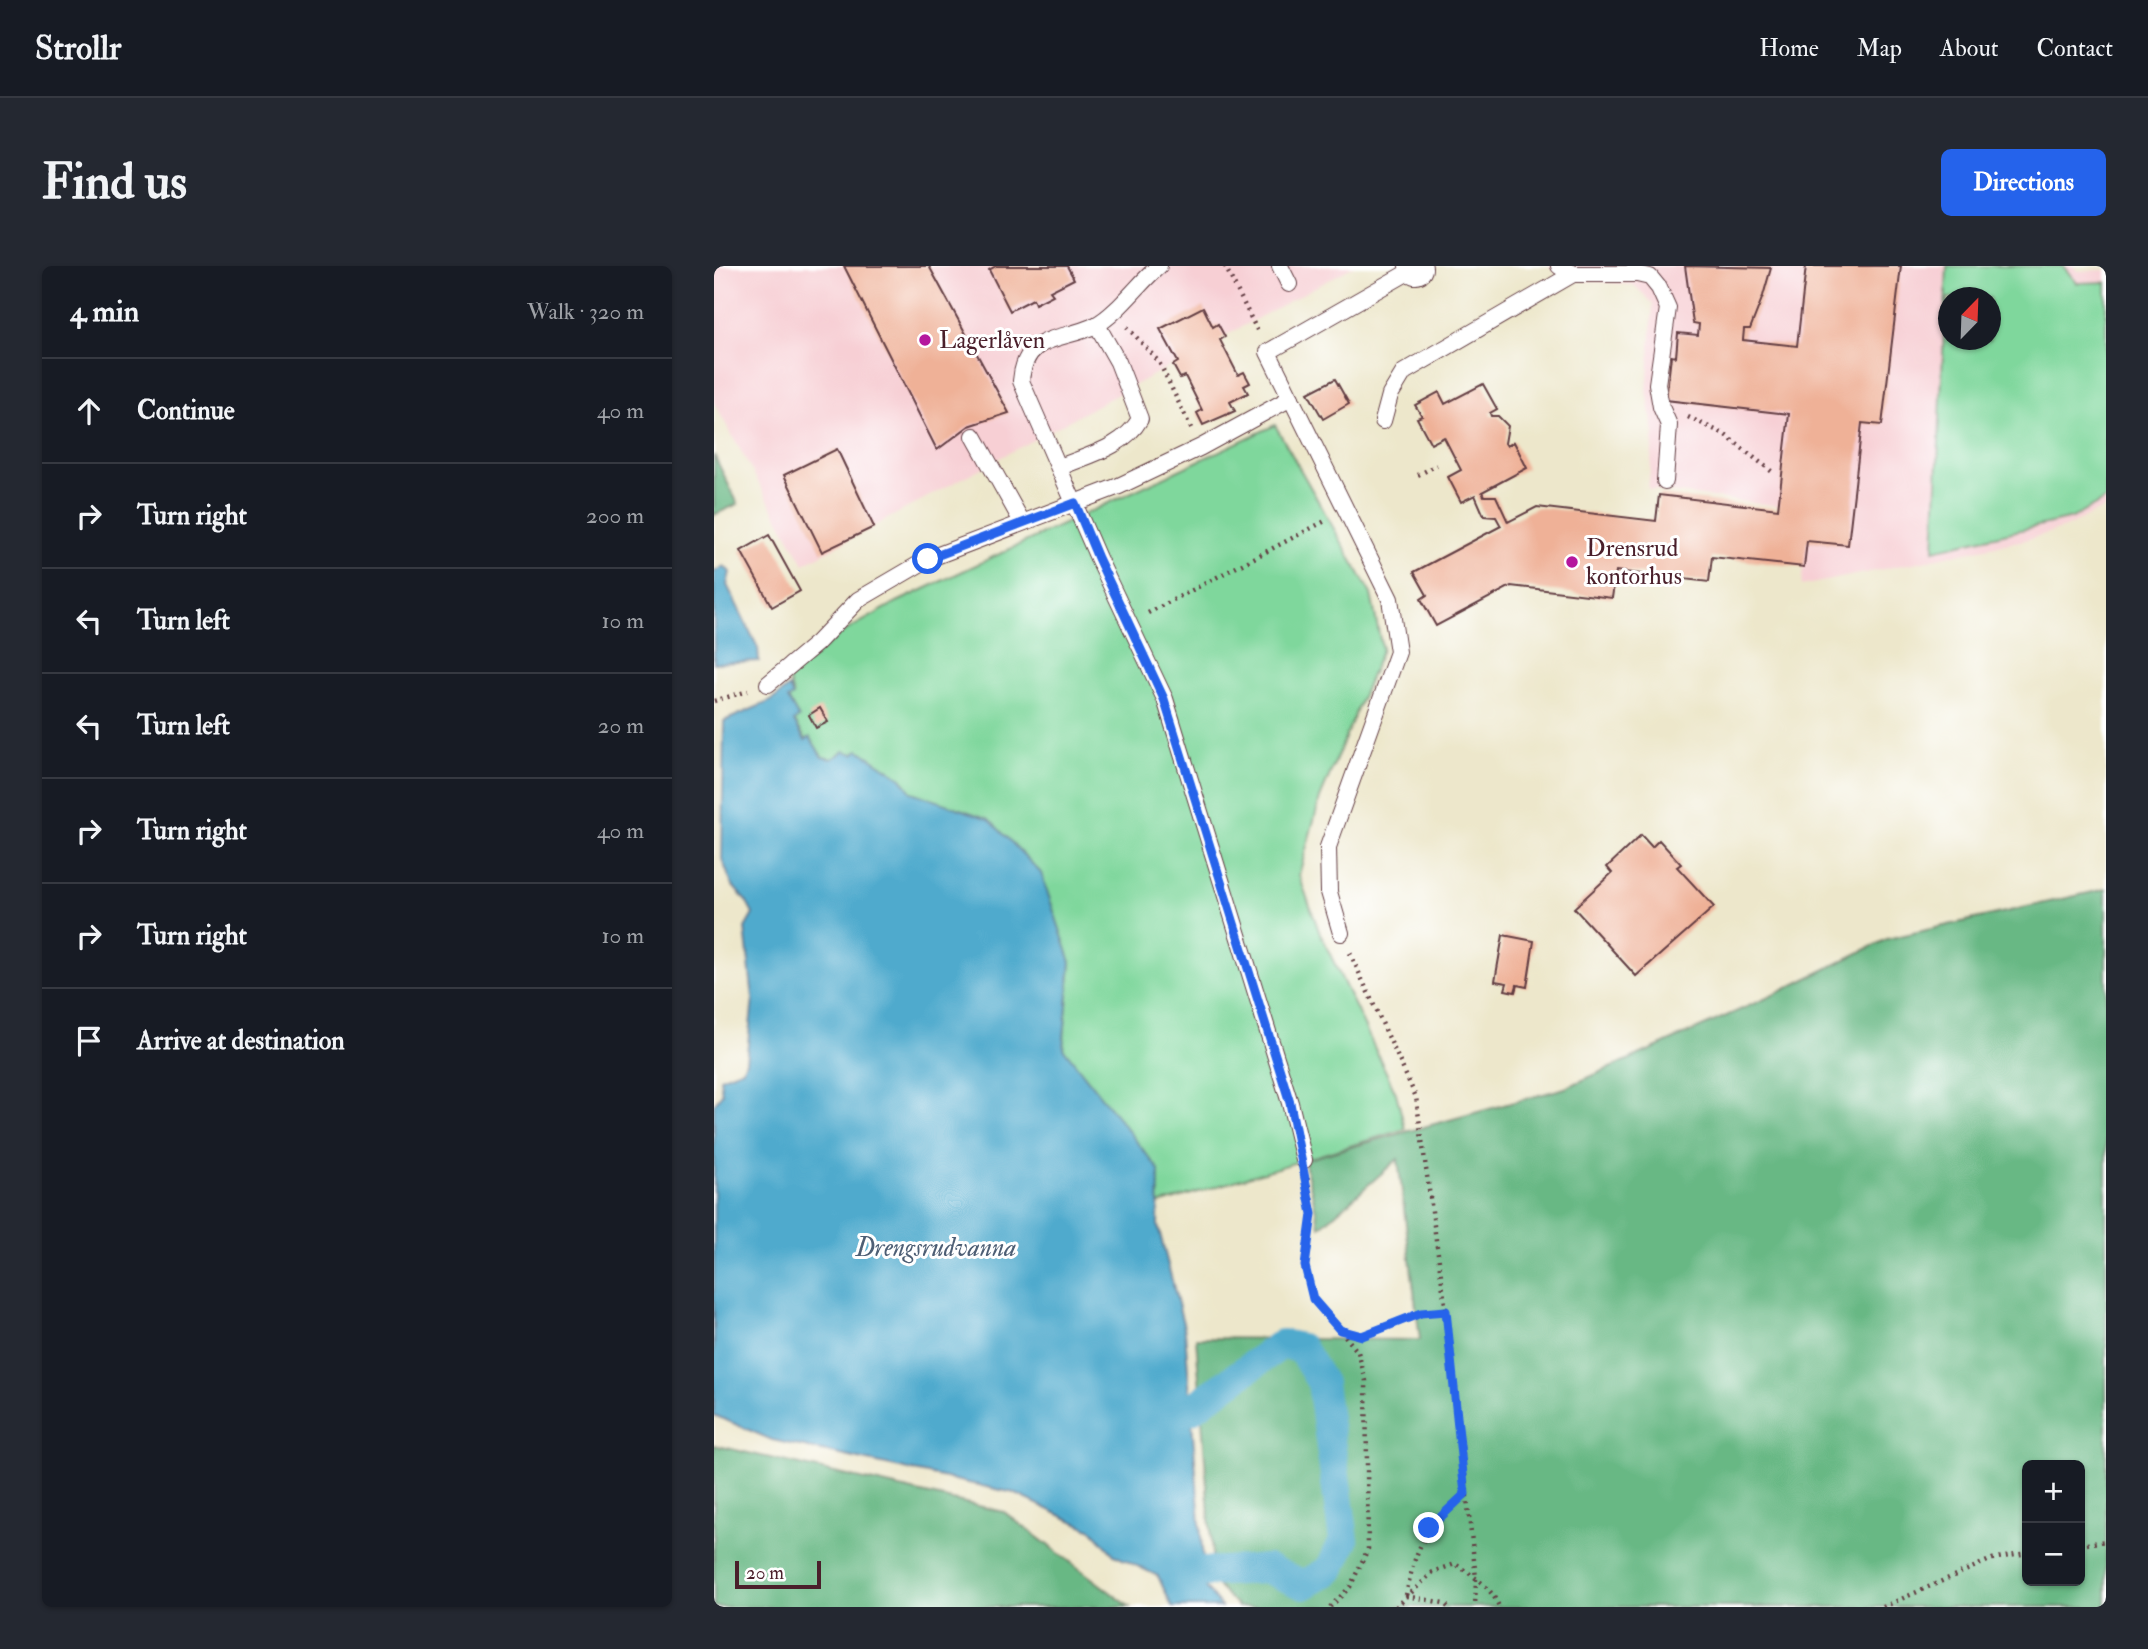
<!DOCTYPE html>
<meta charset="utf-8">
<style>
body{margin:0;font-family:"IM FELL Double Pica",serif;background:#242831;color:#f1f3f6}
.controls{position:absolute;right:21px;bottom:21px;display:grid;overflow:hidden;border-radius:10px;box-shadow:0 2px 5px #0004}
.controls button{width:63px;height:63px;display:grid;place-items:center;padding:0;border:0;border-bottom:2px solid #363941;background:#171b24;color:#f1f3f6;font:35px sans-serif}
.compass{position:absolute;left:1224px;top:21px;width:63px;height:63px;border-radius:50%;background:#171b24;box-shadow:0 2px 5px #0004;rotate:23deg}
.scale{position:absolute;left:21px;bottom:18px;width:86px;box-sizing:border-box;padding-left:7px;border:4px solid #4a1f2b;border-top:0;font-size:19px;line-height:24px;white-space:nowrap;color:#4a1f2b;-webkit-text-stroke:5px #fff;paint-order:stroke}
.stop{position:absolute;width:21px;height:21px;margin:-16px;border:5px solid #2563eb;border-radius:50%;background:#fff}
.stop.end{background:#2563eb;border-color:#fff;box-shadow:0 2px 7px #0008}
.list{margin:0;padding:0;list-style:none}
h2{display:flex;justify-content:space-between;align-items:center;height:91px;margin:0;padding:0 28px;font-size:30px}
h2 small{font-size:23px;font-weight:400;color:#9ea1a6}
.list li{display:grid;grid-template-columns:46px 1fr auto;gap:21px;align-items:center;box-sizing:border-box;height:105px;padding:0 28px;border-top:2px solid #363941}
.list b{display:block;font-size:26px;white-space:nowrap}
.list em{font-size:23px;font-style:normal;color:#9ea1a6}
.icon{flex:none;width:38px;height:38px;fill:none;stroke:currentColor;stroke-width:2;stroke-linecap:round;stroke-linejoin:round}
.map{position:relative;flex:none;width:1392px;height:1341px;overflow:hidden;border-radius:10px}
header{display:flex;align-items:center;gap:42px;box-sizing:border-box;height:98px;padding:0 35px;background:#171b24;border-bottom:2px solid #363941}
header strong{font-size:33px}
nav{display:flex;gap:38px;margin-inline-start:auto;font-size:24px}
.intro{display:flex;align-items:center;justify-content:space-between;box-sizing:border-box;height:168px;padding:0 42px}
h1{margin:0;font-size:49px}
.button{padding:18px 32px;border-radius:10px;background:#2563eb;color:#fff;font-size:24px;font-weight:700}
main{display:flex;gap:42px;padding:0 42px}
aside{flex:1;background:#171b24;border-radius:10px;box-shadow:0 2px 5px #0004}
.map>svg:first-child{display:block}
</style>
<header>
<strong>Strollr</strong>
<nav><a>Home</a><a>Map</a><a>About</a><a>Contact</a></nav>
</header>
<div class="intro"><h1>Find us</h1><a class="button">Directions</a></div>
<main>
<aside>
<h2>4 min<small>Walk · 320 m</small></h2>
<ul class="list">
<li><svg class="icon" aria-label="ahead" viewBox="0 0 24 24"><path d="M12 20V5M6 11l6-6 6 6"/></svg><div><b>Continue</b></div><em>40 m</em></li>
<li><svg class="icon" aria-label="right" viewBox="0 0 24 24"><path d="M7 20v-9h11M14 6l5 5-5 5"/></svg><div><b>Turn right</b></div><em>200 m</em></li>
<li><svg class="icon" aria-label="left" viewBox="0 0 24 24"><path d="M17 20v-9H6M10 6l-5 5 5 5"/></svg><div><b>Turn left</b></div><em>10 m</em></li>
<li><svg class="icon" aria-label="left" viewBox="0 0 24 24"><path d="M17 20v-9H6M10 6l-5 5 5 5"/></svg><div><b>Turn left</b></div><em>20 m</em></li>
<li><svg class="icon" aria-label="right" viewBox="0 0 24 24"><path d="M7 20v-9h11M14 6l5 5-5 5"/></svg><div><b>Turn right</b></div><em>40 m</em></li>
<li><svg class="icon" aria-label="right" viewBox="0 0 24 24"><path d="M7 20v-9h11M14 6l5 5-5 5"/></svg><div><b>Turn right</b></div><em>10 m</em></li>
<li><svg class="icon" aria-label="arrive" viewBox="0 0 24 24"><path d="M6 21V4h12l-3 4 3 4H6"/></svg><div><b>Arrive at destination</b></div></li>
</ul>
</aside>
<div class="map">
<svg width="1392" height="1341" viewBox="0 0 1392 1341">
<rect width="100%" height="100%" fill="#fff"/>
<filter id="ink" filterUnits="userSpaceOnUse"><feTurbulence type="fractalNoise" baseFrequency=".0143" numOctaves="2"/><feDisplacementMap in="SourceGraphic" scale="14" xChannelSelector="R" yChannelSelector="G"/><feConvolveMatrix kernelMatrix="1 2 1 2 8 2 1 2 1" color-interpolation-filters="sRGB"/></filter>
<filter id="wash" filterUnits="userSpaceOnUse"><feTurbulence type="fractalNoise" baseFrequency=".00686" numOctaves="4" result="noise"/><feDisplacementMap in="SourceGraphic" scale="28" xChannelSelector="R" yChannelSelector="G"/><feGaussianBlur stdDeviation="1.57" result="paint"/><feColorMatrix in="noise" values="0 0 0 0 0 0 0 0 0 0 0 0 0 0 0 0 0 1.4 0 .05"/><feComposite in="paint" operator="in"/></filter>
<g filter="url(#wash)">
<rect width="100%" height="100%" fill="#ede7cb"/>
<g fill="#f7cfd4" fill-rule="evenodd">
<polygon points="0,0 640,0 90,298 0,137"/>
<path d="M834,0H1359L1363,5L1392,4V241L1351,262L1311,274L1087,320L1095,244L934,223L940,167L933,125L939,38L920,19L850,13ZM1234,32H1276V74H1234Z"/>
</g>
<g fill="#7fd79c" stroke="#647b64" stroke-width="2" fill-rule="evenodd">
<path d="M1233,0H1349L1363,17L1392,16V233L1358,252L1220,284ZM1234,32H1276V74H1234Z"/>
<polygon points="561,159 657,328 668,383 606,532 585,609 605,665 682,827 691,863 445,938 349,782 357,696 275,553 197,526 187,512 130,485 118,493 108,491 96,472 92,474 80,454 74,433 79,429 73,407 96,395 126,368 183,336"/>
</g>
<g fill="#67b884" stroke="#586c58" stroke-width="2" fill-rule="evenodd">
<polygon points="0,189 24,238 0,249"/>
<path d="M1392,623V1341H524L500,1316L482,1072L706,1074L684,893L606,961L590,894L851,822L1055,731L1173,673ZM1313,1199H1366V1315H1313Z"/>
<polygon points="0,1179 290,1246 416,1341 0,1341"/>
</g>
<g fill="#50aacd" stroke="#4d647c" stroke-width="2">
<polygon points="10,300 16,306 13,319 44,382 45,395 0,397 0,306"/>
<polygon points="75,421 79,430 74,433 85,452 80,455 91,474 96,471 108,491 118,493 130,485 140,488 145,484 187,512 197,526 275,553 327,607 357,696 349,782 445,904 444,960 471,1065 491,1321 507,1341 458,1341 444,1310 400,1289 378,1264 300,1227 58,1174 0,1149 0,838 8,828 6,812 29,803 32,795 39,733 31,662 39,648 32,635 18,619 8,593 10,455 57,435"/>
</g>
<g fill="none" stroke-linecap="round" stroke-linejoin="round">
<polyline stroke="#50aacd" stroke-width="30" points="476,1144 568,1078 587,1082 608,1117 630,1274 616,1304 590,1319 554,1303 489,1306"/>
</g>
<g id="blocks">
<g fill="#efb197">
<polygon points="130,0 215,0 295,147 255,160 223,184"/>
<polygon points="282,0 353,0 360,13 336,25 339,29 321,38 319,33 296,45 275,4"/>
<polygon points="971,0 1057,2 1049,30 1036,63 1030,63 1029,74 1083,80 1092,0 1187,0 1168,159 1148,157 1134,279 1093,275 1090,301 998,291 995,316 902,305 898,332 797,320 722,360 707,333 713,329 700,306 787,260 782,251 770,250 761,229 747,236 734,211 747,204 730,171 717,178 703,152 708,150 701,139 725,126 731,138 769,118 783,143 776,147 777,150 784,150 794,160 791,177 793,180 800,176 813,202 768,226 770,230 782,230 794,256 823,241 942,255 945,229 1064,243 1075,148 952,134 957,90 962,91 964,67 984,69 985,58 979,57"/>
<polygon points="489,41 499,61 504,58 511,71 506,74 524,109 530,106 536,117 530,120 534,127 516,136 521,145 489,159 483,147 488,144 471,110 466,112 459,99 464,96 446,63"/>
<polygon points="621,113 635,138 609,153 594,127"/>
<polygon points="123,183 160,261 108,286 70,209"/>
<polygon points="55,269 86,325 58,341 27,285"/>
<polygon points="106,442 114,456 102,462 95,449"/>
<polygon points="927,569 938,581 945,574 967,598 963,601 1000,641 922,710 860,642 898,607 893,601"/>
<polygon points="789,669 820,675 813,721 803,719 801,726 791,724 793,717 781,715"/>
</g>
</g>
</g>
<g filter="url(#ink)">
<use href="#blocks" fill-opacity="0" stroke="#623d43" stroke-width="2"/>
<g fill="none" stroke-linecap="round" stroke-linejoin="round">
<defs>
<g id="service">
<path d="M445,0C426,16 403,48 382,59C348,76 311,66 307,115L384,292L451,433L576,837L590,894"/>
<polyline points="566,0 575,18"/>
<polyline points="845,0 859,8 923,8 936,11 945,22 954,42 943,118 947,141 955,159 951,215"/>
<polyline points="669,155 676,129 690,106 859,8"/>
<polyline points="260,170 308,256"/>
<path d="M346,201C375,189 410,181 426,153L404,96L383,59"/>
<polyline points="54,418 103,377 144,334 214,293 405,220 487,181 577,132"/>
<polyline points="627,667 615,626 614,581 684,386 676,333 554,86 705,0"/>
</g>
<polyline id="minor" points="701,0 702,2"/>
</defs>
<use href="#service" stroke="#623d43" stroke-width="18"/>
<use href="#minor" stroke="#623d43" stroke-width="34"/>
<g stroke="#623d43" stroke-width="4.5" stroke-dasharray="2 5" stroke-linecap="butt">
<polyline points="511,0 545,68"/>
<polyline points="413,61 445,96 477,162"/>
<polyline points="974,151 1010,168 1061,208"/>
<polyline points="704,209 723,199"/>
<polyline points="434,347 613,254"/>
<polyline points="0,435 34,425"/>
<polyline points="636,687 702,831 732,1045 762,1312 761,1341"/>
<polyline points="593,912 599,948 591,1000 599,1033 626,1064 648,1070 707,1047 732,1045"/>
<polyline points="1366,1279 1392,1275"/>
<path d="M692,1329C704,1273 710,1267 751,1228"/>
<polyline points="692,1330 730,1337 734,1341"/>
<polyline points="616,1341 636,1321 654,1283 652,1115 644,1086 626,1064"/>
<path d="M682,1341L719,1306L741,1298C758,1309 778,1321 785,1341"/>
<polyline points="1169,1341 1278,1293 1313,1287"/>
</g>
<use href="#service" stroke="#fff" stroke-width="16"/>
<use href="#minor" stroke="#fff" stroke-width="32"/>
</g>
</g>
<g fill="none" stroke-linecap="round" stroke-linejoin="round" filter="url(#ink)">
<polyline stroke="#2563eb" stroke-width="9" points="214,293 361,237 384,292 450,433 576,837 598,948 591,1000 599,1033 626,1064 648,1070 707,1047 732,1045 751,1228 715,1262"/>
</g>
<g fill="#b5179e" stroke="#fff" stroke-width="2.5">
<circle cx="211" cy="74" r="7"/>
<circle cx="858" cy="296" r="7"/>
</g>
<g text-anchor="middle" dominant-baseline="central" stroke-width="6" stroke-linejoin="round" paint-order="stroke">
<g font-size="24" fill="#4a1f2b" stroke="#fff" text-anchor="start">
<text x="225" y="74">Lagerlåven</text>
<text x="872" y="282">Drensrud<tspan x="872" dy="28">kontorhus</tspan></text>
</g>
<g font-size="26" font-style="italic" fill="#4d5e74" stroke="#fff">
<text x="222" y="982">Drengsrudvanna</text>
</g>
</g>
</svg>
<div class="controls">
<button>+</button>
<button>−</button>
</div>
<svg class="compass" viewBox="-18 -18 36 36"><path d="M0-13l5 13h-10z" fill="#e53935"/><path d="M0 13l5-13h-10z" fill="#9ea1a6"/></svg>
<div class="scale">20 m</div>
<div class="stop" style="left:214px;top:293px"></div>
<div class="stop end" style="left:715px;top:1262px"></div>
</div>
</main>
